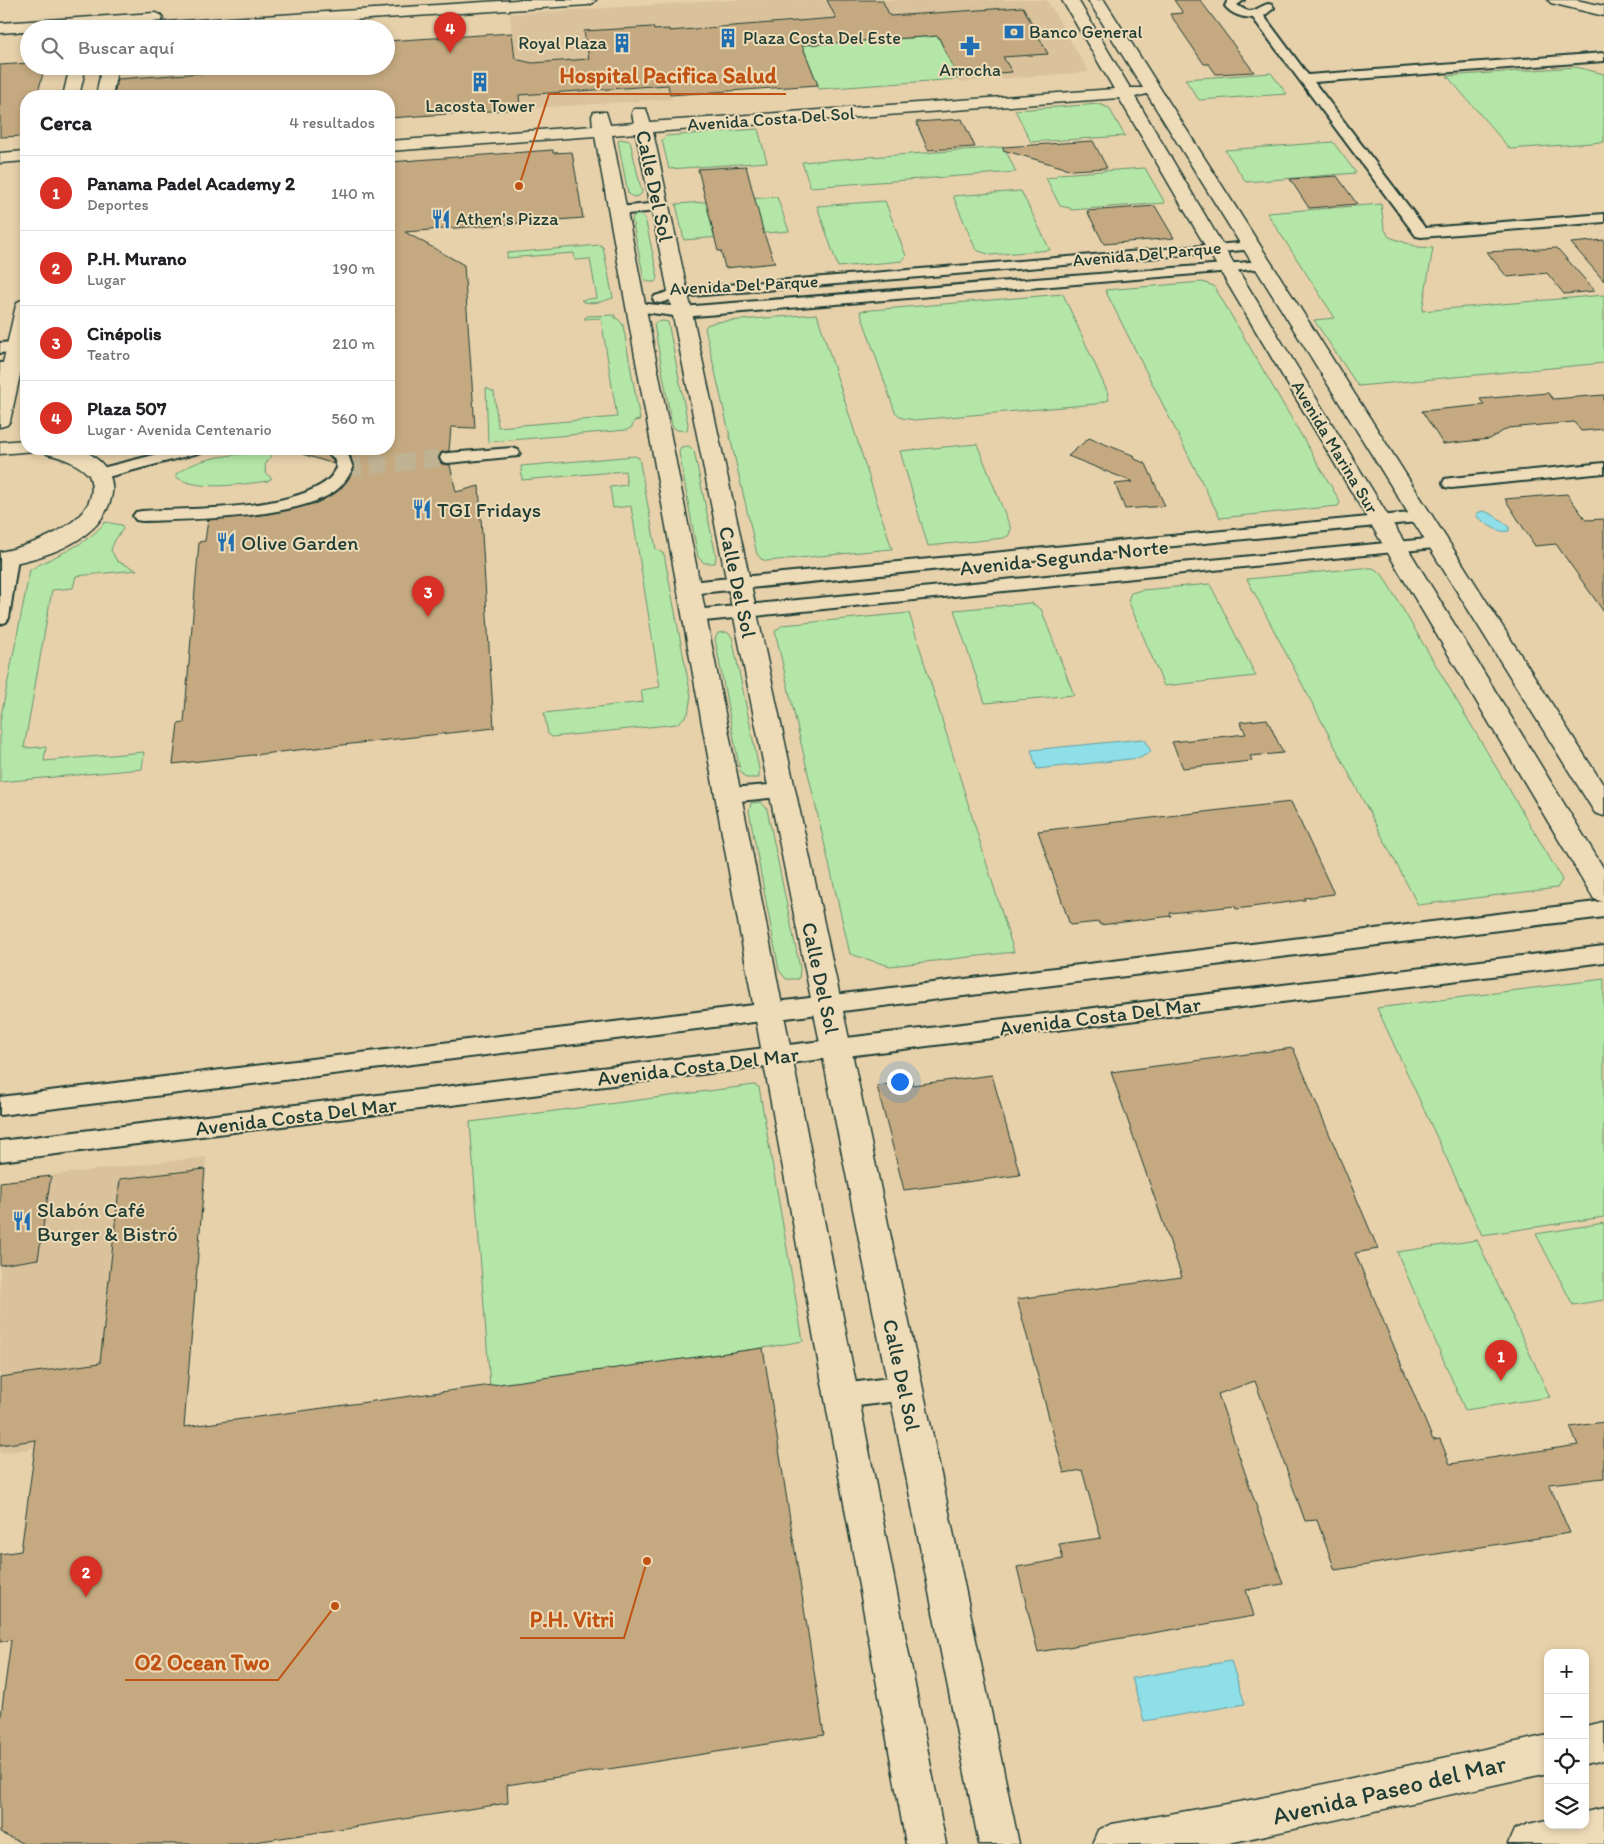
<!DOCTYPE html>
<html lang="es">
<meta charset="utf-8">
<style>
body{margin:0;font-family:Itim,sans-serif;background:#f2f2f2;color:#202124}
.controls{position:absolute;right:15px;bottom:15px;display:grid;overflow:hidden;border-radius:10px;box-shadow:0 2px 8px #0003}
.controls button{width:45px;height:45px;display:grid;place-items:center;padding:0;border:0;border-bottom:1px solid #e0e0e0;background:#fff;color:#202124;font:25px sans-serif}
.you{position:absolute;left:899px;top:1081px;width:18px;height:18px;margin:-12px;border:4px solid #fff;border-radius:50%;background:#1a73e8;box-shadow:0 0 0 8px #1a73e833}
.badge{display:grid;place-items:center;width:32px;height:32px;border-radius:50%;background:#d93025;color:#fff;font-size:16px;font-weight:700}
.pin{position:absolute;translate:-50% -41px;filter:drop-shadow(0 1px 2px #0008)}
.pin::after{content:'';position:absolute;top:26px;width:18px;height:15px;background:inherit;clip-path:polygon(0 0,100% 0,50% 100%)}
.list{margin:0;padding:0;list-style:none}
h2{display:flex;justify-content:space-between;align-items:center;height:65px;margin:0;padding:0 20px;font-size:21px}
h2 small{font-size:16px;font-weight:400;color:#757577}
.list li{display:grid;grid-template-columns:32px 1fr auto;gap:15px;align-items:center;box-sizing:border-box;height:75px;padding:0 20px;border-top:1px solid #e0e0e0}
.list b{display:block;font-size:19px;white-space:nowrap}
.list p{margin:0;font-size:16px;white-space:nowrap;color:#757577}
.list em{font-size:16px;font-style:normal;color:#757577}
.icon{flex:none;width:28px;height:28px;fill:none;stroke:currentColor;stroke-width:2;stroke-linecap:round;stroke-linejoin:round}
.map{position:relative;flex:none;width:1604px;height:1844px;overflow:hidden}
.search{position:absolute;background:#fff;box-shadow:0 2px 8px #0003;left:20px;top:20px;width:375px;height:55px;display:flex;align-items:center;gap:12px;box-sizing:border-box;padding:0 18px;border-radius:28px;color:#757577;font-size:19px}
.panel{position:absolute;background:#fff;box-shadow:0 2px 8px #0003;left:20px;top:90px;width:375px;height:365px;border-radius:20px}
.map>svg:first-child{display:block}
</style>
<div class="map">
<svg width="1604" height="1844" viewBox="0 0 1604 1844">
<rect width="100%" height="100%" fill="#e7d1ab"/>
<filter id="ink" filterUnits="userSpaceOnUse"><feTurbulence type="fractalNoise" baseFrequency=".02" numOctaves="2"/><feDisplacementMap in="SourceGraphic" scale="10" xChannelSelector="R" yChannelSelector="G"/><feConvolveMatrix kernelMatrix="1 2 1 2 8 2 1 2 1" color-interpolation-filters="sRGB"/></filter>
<g filter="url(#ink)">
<g fill="#d9c29c">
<polygon points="732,0 1047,0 1089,72 960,82 938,36 802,45 660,55 672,99 520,109 510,14"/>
<polygon points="206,1157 184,1427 0,1453 0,1181"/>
</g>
<g fill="#b4e6a7" stroke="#6a926e">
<polygon points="938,36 958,79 819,89 802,45"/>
<polygon points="1576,67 1604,74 1604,142 1510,149 1447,76"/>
<polygon points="1271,73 1287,94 1199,100 1185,79"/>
<polygon points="1099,104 1109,108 1125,136 1031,142 1015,110"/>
<polygon points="758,129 767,162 669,169 662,140 666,136"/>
<polygon points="620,139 630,141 642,193 639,196 633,197 628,193 618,141"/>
<polygon points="1333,142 1356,173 1246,182 1225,150"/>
<polygon points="1004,147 1016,172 810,187 802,162"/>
<polygon points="1145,168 1165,203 1071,210 1070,208 1060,206 1046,178 1055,177 1058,174"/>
<polygon points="1021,191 1050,250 991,255 976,250 953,196"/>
<polygon points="777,197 789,231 684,240 676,204"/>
<polygon points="885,201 906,256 902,261 838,267 817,206"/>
<polygon points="1381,204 1384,228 1389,237 1418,247 1433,248 1422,311 1604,295 1604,363 1358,386 1314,320 1335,318 1267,213"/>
<polygon points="634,215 641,215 645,218 658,278 655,282 649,282 644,279 632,219"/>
<path d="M600,245L603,247L613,298C605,301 588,306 581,300L597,298L590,259L575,260L574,253L507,258V253Z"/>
<polygon points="1202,282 1214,286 1338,498 1340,503 1338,506 1220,518 1105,290"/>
<polygon points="1063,294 1107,391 1109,400 1096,404 915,420 902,418 895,412 860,311"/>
<polygon points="817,314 892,549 767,561 761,559 757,554 705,328 707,325 715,322"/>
<polygon points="615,315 615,318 618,319 623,325 640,420 634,421 632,427 627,430 488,442 486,388 494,392 498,427 617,417 601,318 584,319 587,316"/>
<polygon points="663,321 668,322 688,424 687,431 677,430 672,426 654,324 656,322"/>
<polygon points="977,444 1011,529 1009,535 1004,538 928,546 900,451"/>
<polygon points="689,446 694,451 716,556 715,563 704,563 698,557 679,452 681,447"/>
<path d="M271,452L272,454L265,465L266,474L272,478L268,481C242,484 199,492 176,477V474C201,455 240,454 271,452Z"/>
<polygon points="635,456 639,458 656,549 664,554 691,696 688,714 677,724 552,737 548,734 544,713 643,702 641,690 660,687 631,506 613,508 610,487 627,485 625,471 522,480 521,466"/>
<path d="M105,522L122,525L123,529L115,540L111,550L117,561L137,570L76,576L73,588L52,590L24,748L46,747L44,761L144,752L142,769L0,782V721L30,570C56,554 85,547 105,522Z"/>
<polygon points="1362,568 1373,568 1382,574 1558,872 1562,880 1557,888 1418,905 1247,579"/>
<polygon points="1210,584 1256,676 1164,686 1128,600 1131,593 1142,590"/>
<polygon points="1031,603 1041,609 1074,695 985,703 954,610"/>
<polygon points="909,613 1014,952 890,966 850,954 775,631 783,625"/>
<polygon points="727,632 732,637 759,769 759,778 746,778 740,771 715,639 718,633"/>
<polygon points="761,802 767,809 800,968 799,979 786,979 779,970 749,811 751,803"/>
<polygon points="1604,979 1604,1217 1482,1235 1377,1008"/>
<polygon points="754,1085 759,1087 803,1341 763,1348 490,1386 470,1122"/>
<polygon points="1604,1223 1604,1300 1573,1305 1536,1234"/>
<polygon points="1477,1240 1550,1397 1465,1410 1397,1252"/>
</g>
<g fill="#8edfe8" stroke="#629ea0">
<path d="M1483,511C1490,512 1503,521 1509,527V531C1498,534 1486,523 1477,517V513Z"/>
<polygon points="1142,739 1146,741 1151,752 1140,758 1037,769 1031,750"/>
<polygon points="1231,1661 1245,1704 1144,1721 1132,1678"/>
</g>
<g fill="#c5aa81" stroke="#1f3d34">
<polygon points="827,0 882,0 890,16 1023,7 1048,54 1003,57 1012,72 957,76 938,36 802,45 818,85 670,95 668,85 519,95 520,109 389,118 389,96 114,96 117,79 215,72 216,66 244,66 243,70 308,66 386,66 386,41 512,33 515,59 532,63 589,59 584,31 653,27 654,30 669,29 669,31 836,18"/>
<polygon points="1174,0 1200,0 1254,72 1216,74 1209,64 1204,64 1170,14 1183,13"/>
<polygon points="29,63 29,66 45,66 37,96 26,96 26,136 0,137 0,65"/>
<polygon points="962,119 975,147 928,150 916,122"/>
<polygon points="1093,141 1107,168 1072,170 1003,150 1003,147"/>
<polygon points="553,150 553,153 572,152 583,218 405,232 464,265 475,428 451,427 449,451 442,452 438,459 442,464 450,465 456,492 479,486 494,728 173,764 178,724 184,723 199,542 205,541 208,520 268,514 317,503 338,491 355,469 349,451 345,449 389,449 389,162"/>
<polygon points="746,166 764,234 775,263 725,268 721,251 718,251 698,169"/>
<polygon points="1337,176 1357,204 1309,208 1290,179"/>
<polygon points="1155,206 1174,238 1104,244 1087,211"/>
<polygon points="1604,240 1604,281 1571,243"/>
<polygon points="1557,248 1595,291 1564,294 1547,273 1507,277 1487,252"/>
<polygon points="1548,393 1553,399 1604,395 1604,429 1581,431 1574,422 1508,428 1490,439 1443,444 1422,411 1484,405 1480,399"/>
<polygon points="1089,438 1135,456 1133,458 1146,464 1165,506 1125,509 1115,484 1133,482 1068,456"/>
<polygon points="303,449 320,449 332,459 334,464 302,454"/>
<polygon points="1567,494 1586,520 1604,519 1604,612 1556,544 1535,546 1505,499"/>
<polygon points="1267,719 1283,753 1250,756 1252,761 1183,768 1172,742 1246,734 1240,722"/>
<polygon points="1291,802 1334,894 1304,898 1305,900 1236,909 1235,906 1170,913 1171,916 1100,925 1099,922 1070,925 1038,831"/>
<polygon points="1293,1048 1378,1249 1355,1253 1433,1440 1440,1439 1450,1464 1578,1445 1570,1427 1604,1422 1604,1478 1549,1484 1570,1533 1335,1570 1317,1520 1305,1521 1255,1381 1218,1394 1283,1584 1246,1590 1254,1616 1038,1652 1017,1567 1063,1559 1059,1544 1101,1538 1082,1470 1064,1473 1017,1299 1182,1277 1111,1072"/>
<polygon points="992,1075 1020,1175 904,1190 877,1086 912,1081 912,1085"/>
<polygon points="205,1169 184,1427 763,1348 824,1735 507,1785 508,1803 242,1844 24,1844 0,1833 0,1723 11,1640 0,1642 0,1554 21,1551 36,1440 0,1445 0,1377 100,1363 120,1179"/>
<polygon points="51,1176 38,1259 0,1265 0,1182"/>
</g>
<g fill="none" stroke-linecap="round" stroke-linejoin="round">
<polyline stroke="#bfb393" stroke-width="17" stroke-dasharray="17 9" stroke-linecap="butt" points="345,468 448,458"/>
<defs>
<g id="street">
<path d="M1228,0H1244L1237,5C1254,17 1254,8 1268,4L1272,5L1274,8L1264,16L1308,75L1604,53V61L1314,82L1425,228L1604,214V222L1421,237L1416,236L1253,18C1242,17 1232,15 1225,6Z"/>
<polygon points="660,203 667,207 665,210 618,215 611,211 618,207"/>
<polygon points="1251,242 1256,243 1258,246 1256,249 680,297 660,303 655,302 653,299 655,296 678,289"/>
<polygon points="1262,261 1267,262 1269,265 1267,268 682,317 636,311 631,310 629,307 631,304 636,303 682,307"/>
<polygon points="26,341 26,351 0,353 0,343"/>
<polygon points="26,361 26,371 0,373 0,363"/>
<polygon points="512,448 518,450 520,453 518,456 448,463 442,462 440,458 442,454 448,453"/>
<polygon points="178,449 204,449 202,452 100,479 94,478 92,474 94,470"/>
<path d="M322,449H342L347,452L353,468C348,477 343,486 334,492C292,519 193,519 142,521L136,520L133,516L136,512L142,511C192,508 278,511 321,485C328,481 333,475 337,468L334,458Z"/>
<polygon points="1604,463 1604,473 1451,488 1445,487 1443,483 1445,479 1451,478"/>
<polygon points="1421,512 1427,513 1430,517 1427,521 689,594 683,592 680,588 683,584 689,582"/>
<polygon points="1438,538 1444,539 1447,543 1444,547 694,622 688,620 685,616 688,612 694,610"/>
<polygon points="9,553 15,554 18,558 9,618 6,622 0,624 0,559 3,554"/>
<polygon points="782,784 789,786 792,791 789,796 729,802 722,800 719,795 722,790 729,788"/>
<polygon points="1604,901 1604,917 0,1115 0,1097"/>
<polygon points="1604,946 1604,962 0,1161 0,1141"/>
<polygon points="905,1376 914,1380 918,1388 914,1396 905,1400 842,1408 833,1404 829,1396 833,1388 842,1384"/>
</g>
<g id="secondary">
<polygon points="516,0 596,0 593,3 588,5 212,29 127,29 129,26 135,24"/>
<polygon points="1062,0 1078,0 1130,88 1143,88 1088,0 1104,0 1604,786 1604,816 1595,813 1147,94 1135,97 1225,249 1604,869 1604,902 1594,899 1207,249 1119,98 653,132 851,1048 1019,1844 979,1844 821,1048 636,133 612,135 946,1844 906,1844 595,136 389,151 389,141 593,126 592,116 594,112 606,112 610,125 634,123 632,113 634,109 646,109 650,122 1114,89"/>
<polygon points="1548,0 1576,0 1604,6 1604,16 1551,3"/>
<polygon points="155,13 161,15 163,18 161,21 61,29 29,29 29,31 0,33 0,23"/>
<polygon points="70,66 86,66 79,96 63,96"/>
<polygon points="102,66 118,66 112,96 96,96"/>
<polygon points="26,151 26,161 0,163 0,153"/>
<polygon points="26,299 26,348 10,421 7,425 0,427 0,376 16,305 19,301"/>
<polygon points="26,440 26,449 35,449 34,451 0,454 0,442"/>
<path d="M44,449C55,448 68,447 79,449C86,450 93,456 98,460C120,479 114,504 97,524C73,550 33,560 0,566V552C32,546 107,520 89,475C77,463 64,458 47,454Z"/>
<polygon points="1604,1722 1604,1760 1585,1764 1585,1726"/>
<polygon points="1548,1735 1548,1773 1225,1844 1092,1844 1098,1830 1112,1824 1256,1799"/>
<polygon points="1604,1808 1604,1844 1508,1844 1514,1830 1528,1824 1548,1820 1548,1825 1585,1825 1585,1812"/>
</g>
</defs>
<use href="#street" stroke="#1f3d34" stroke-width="4"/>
<use href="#secondary" stroke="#1f3d34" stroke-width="3"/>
<use href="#street" fill="#eedcb9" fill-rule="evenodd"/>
<use href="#secondary" fill="#eedcb9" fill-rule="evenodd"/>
</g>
</g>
<defs>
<symbol id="bank-bare" viewBox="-9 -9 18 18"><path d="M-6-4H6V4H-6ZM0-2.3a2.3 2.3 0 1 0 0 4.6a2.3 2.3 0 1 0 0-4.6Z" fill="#1f6fb2" stroke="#eedcb9" stroke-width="2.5" paint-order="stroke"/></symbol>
<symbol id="building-bare" viewBox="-9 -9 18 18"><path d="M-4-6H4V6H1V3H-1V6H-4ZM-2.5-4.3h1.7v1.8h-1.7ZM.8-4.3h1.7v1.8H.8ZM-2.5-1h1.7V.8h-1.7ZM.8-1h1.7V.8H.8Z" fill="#1f6fb2" stroke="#eedcb9" stroke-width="2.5" paint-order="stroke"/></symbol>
<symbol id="pharmacy-bare" viewBox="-9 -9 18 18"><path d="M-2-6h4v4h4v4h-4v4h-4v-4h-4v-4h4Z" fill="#1f6fb2" stroke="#eedcb9" stroke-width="2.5" paint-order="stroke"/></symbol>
<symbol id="restaurant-bare" viewBox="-9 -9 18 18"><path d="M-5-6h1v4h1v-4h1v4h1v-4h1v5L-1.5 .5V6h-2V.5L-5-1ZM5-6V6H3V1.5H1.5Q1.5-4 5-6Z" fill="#1f6fb2" stroke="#eedcb9" stroke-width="2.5" paint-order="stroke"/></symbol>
</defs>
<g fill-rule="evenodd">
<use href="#bank-bare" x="1000" y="18" width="28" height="28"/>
<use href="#building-bare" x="714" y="24" width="28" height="28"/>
<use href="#building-bare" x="608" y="29" width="28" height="28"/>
<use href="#pharmacy-bare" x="956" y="32" width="28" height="28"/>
<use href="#building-bare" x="466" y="68" width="28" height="28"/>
<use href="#restaurant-bare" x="427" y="205" width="28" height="28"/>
<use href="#restaurant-bare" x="408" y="495" width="28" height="28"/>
<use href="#restaurant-bare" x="212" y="528" width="28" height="28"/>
<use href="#restaurant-bare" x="8" y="1207" width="28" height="28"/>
</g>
<g text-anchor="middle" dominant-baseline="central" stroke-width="4" stroke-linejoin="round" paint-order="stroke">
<g font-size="18" fill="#1f3d34" stroke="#eedcb9" text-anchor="start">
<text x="1029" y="32">Banco General</text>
<text x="743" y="38">Plaza Costa Del Este</text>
<text x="607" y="43" text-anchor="end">Royal Plaza</text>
<text x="970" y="70" text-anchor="middle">Arrocha</text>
<text x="480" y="106" text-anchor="middle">Lacosta Tower</text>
<text x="456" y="219">Athen's Pizza</text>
</g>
<g font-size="18" fill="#1f3d34" stroke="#eedcb9">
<text transform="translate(771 119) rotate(-4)">Avenida Costa Del Sol</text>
<text transform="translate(1147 254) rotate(-5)">Avenida Del Parque</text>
<text transform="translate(744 285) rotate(-3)">Avenida Del Parque</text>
<text transform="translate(1335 447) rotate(59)">Avenida Marina Sur</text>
</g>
<g font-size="21" fill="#1f3d34" stroke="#eedcb9">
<text transform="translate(655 186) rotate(78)">Calle Del Sol</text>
<text transform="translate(1064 557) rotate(-6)">Avenida Segunda Norte</text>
<text transform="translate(738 582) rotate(78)">Calle Del Sol</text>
<text transform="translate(821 978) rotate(78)">Calle Del Sol</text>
<text transform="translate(1100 1016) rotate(-7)">Avenida Costa Del Mar</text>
<text transform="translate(698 1066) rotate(-7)">Avenida Costa Del Mar</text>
<text transform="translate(296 1116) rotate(-7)">Avenida Costa Del Mar</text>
<text transform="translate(902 1375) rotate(78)">Calle Del Sol</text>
</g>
<g font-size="21" fill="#1f3d34" stroke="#eedcb9" text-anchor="start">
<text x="437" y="509">TGI Fridays</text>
<text x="241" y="542">Olive Garden</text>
<text x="37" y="1209">Slabón Café<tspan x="37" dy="24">Burger &amp; Bistró</tspan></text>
</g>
<g font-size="25" fill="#1f3d34" stroke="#eedcb9">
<text transform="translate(1389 1789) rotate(-13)">Avenida Paseo del Mar</text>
</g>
</g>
<path fill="none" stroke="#c05314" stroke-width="2" d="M519 186L549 94H786M647 1561L624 1638H520M335 1606L278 1680H125"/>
<g fill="#c05314" stroke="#eedcb9" stroke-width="2">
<circle cx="519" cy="186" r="5"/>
<circle cx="647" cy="1561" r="5"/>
<circle cx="335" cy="1606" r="5"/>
</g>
<g font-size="22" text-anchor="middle" font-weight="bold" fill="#c05314" stroke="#eedcb9" stroke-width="4" stroke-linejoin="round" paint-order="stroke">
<text x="668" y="83">Hospital Pacifica Salud</text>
<text x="572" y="1627">P.H. Vitri</text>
<text x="202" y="1670">O2 Ocean Two</text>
</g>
</svg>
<div class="controls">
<button>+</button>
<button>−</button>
<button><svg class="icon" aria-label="locate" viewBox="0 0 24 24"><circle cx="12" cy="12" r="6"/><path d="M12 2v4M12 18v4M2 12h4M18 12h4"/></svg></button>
<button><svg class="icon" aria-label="layers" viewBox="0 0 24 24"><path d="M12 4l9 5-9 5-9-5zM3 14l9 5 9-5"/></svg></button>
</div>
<div class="you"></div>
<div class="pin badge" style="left:1501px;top:1381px">1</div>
<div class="pin badge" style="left:86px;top:1597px">2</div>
<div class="pin badge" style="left:428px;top:617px">3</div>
<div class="pin badge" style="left:450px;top:53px">4</div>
<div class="search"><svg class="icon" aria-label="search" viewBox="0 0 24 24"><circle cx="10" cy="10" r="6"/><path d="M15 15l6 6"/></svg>Buscar aquí</div>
<section class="panel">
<h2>Cerca<small>4 resultados</small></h2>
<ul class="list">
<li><span class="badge">1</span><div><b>Panama Padel Academy 2</b><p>Deportes</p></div><em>140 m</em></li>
<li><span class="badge">2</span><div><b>P.H. Murano</b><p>Lugar</p></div><em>190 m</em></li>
<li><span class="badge">3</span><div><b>Cinépolis</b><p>Teatro</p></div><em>210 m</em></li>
<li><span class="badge">4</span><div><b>Plaza 507</b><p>Lugar · Avenida Centenario</p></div><em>560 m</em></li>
</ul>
</section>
</div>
